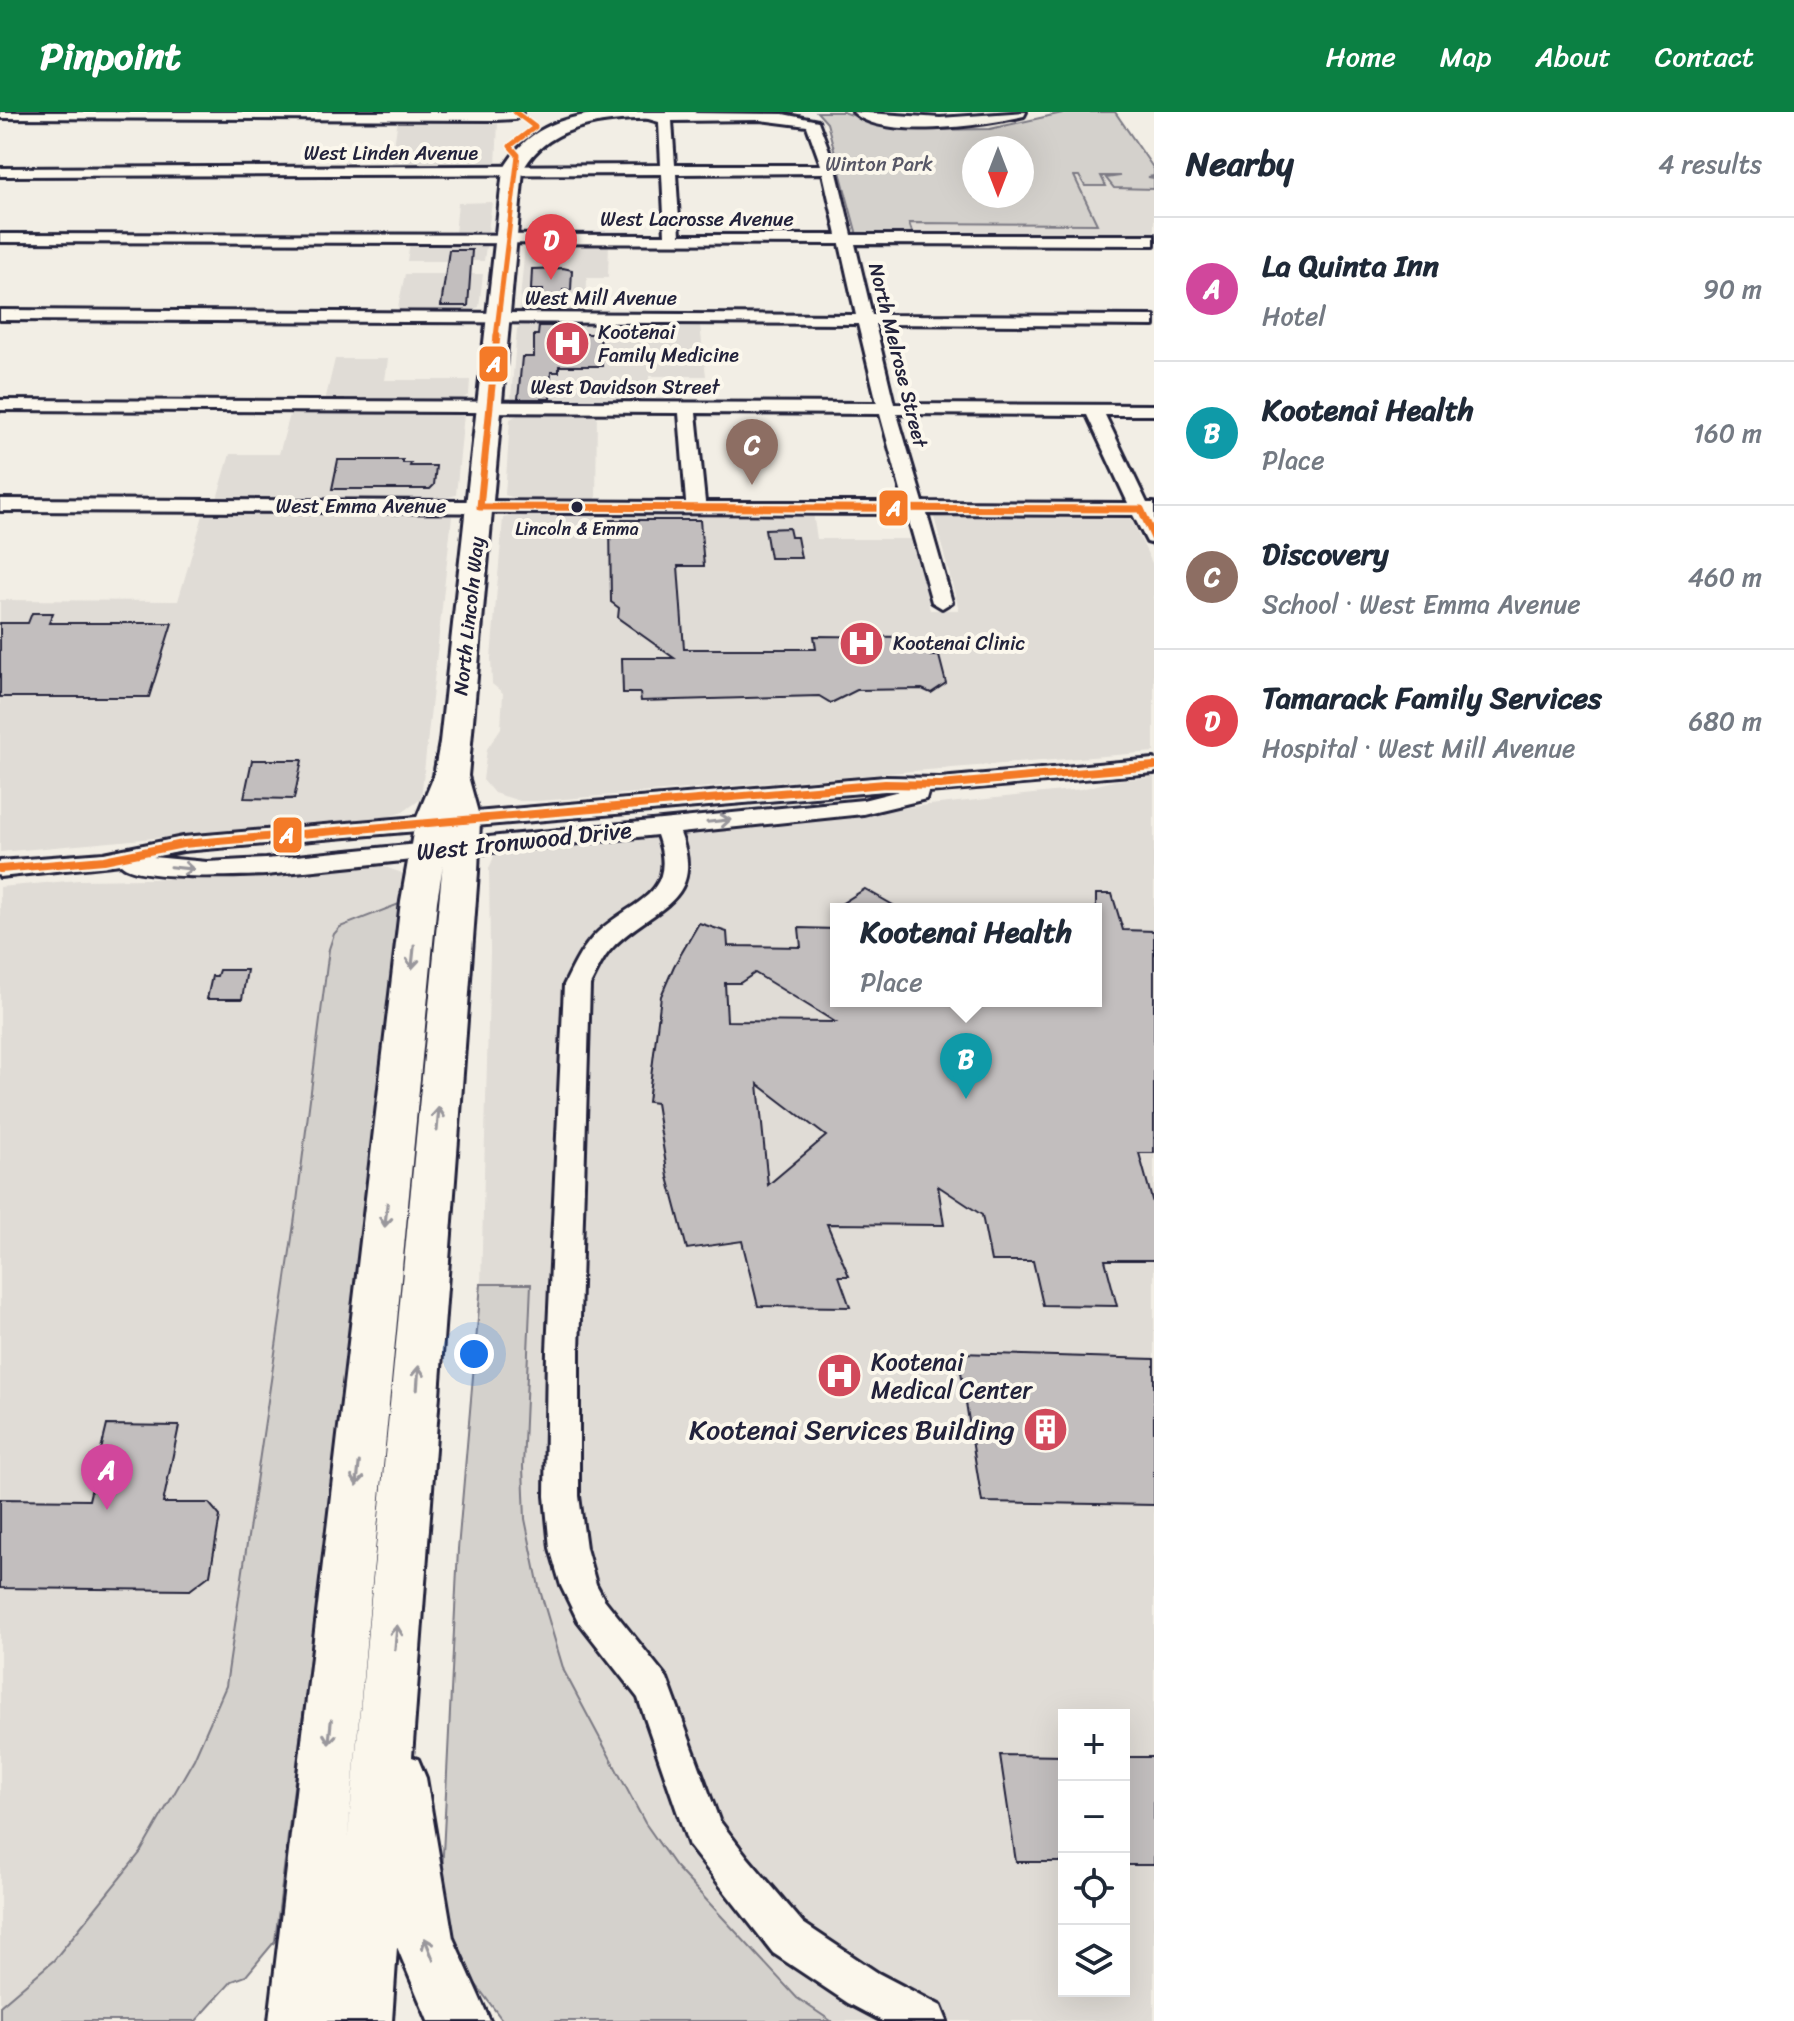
<!DOCTYPE html>
<meta charset="utf-8">
<style>
body{margin:0;font-family:Sriracha,sans-serif;background:#f2f2f3;color:#1f2937}
.controls{position:absolute;right:24px;bottom:24px;display:grid;overflow:hidden;border-radius:0px;box-shadow:0 8px 32px #0002}
.controls button{width:72px;height:72px;display:grid;place-items:center;padding:0;border:0;border-bottom:2px solid #e0e1e3;background:#fff;color:#1f2937;font:40px sans-serif}
.compass{position:absolute;left:962px;top:24px;width:72px;height:72px;border-radius:50%;background:#fff;box-shadow:0 8px 32px #0002;rotate:180deg}
.you{position:absolute;left:474px;top:1242px;width:28px;height:28px;margin:-20px;border:6px solid #fff;border-radius:50%;background:#1a73e8;box-shadow:0 0 0 12px #1a73e833}
.badge{display:grid;place-items:center;width:52px;height:52px;border-radius:50%;background:#0b8043;color:#fff;font-size:26px;font-weight:700}
.pin{position:absolute;translate:-50% -66px;filter:drop-shadow(0 2px 4px #0008)}
.pin::after{content:'';position:absolute;top:42px;width:28px;height:24px;background:inherit;clip-path:polygon(0 0,100% 0,50% 100%)}
.popup{position:absolute;left:830px;top:791px;width:272px;height:104px;box-sizing:border-box;display:grid;place-content:center;border-radius:0px;background:#fff;filter:drop-shadow(0 2px 6px #0005);font-size:26px;white-space:nowrap;color:#747a83}
.popup b{font-size:30px;color:#1f2937}
.popup::after{content:'';position:absolute;left:50%;top:100%;margin-left:-16px;border:16px solid transparent;border-top-color:#fff}
.list{margin:0;padding:0;list-style:none}
h2{display:flex;justify-content:space-between;align-items:center;height:104px;margin:0;padding:0 32px;font-size:34px}
h2 small{font-size:26px;font-weight:400;color:#747a83}
.list li{display:grid;grid-template-columns:52px 1fr auto;gap:24px;align-items:center;box-sizing:border-box;height:144px;padding:0 32px;border-top:2px solid #e0e1e3}
.list b{display:block;font-size:30px;white-space:nowrap}
.list p{margin:0;font-size:26px;white-space:nowrap;color:#747a83}
.list em{font-size:26px;font-style:normal;color:#747a83}
.icon{flex:none;width:44px;height:44px;fill:none;stroke:currentColor;stroke-width:2;stroke-linecap:round;stroke-linejoin:round}
.map{position:relative;flex:none;width:1154px;height:1909px;overflow:hidden}
header{display:flex;align-items:center;gap:48px;box-sizing:border-box;height:112px;padding:0 40px;background:#0b8043;color:#fff}
header strong{font-size:38px}
nav{display:flex;gap:44px;margin-inline-start:auto;font-size:28px}
main{display:flex}
aside{flex:1;background:#fff}
.map>svg:first-child{display:block}
</style>
<header>
<strong>Pinpoint</strong>
<nav><a>Home</a><a>Map</a><a>About</a><a>Contact</a></nav>
</header>
<main>
<div class="map">
<svg width="1154" height="1909" viewBox="0 0 1154 1909">
<rect width="100%" height="100%" fill="#f2eee5"/>
<filter id="ink" filterUnits="userSpaceOnUse"><feTurbulence type="fractalNoise" baseFrequency=".0125" numOctaves="2"/><feDisplacementMap in="SourceGraphic" scale="16" xChannelSelector="R" yChannelSelector="G"/><feConvolveMatrix kernelMatrix="1 2 1 2 8 2 1 2 1" color-interpolation-filters="sRGB"/></filter>
<g filter="url(#ink)">
<g fill="#e0dcd6" fill-rule="evenodd">
<polygon points="398,6 498,9 496,54 391,57"/>
<polygon points="1079,63 1154,64 1154,124 913,123 908,111 932,111 974,84 1022,84"/>
<polygon points="492,90 488,119 455,122 458,91"/>
<polygon points="410,130 476,130 486,134 484,149 407,149"/>
<polygon points="609,130 608,166 587,166 586,204 519,200 525,132"/>
<polygon points="405,162 483,162 479,195 466,200 397,200"/>
<polygon points="531,212 700,213 706,264 649,264 650,294 516,290 511,286 517,217 521,213"/>
<polygon points="335,247 388,247 385,268 470,268 469,283 457,289 325,289"/>
<polygon points="291,299 457,299 464,302 456,383 441,387 217,387 230,342 279,342"/>
<polygon points="521,301 597,301 596,388 521,388 505,383 510,307"/>
<polygon points="204,400 441,401 452,404 421,687 403,700 388,705 0,740 0,488 178,489"/>
<polygon points="738,401 813,401 817,427 913,427 930,498 959,498 934,405 936,403 1130,405 1154,455 1154,640 538,689 520,689 494,681 483,668 487,637 501,616 503,581 492,572 491,546 503,406 516,403"/>
<path d="M1154,665V1909H831L797,1886L675,1754L645,1711L564,1559L539,1475L525,1407L523,1355L530,1172H481L490,839L489,757L494,744L503,738L1081,677L1117,668ZM836,797H1096V889H836ZM1064,1603H1124V1879H1064Z"/>
<polygon points="366,754 385,755 402,761 413,774 404,790 347,811 329,837 295,1105 226,1574 194,1647 140,1741 54,1848 0,1894 0,775 79,768 216,766"/>
</g>
<g fill="#d4d1cc" stroke="#7b7a84" stroke-width="2" fill-rule="evenodd">
<path d="M817,0H843L874,10L923,18L990,17L1067,0H1115L1154,57V64L1148,65L1154,66V77L1114,76L1106,66L1120,64H1101L1106,74H1085L1079,64H1074L1097,112L909,111L913,123H857L827,11ZM974,36H1022V84H974Z"/>
<polygon points="404,790 275,1829 246,1864 232,1869 196,1909 0,1909 0,1894 54,1848 140,1741 194,1647 226,1574 295,1105 329,837 334,822 340,815"/>
<polygon points="481,1172 531,1172 523,1355 525,1407 539,1475 564,1559 645,1711 675,1754 797,1886 831,1909 503,1909 463,1855 441,1783 458,1437"/>
</g>
<g fill="#c2bebe" stroke="#22223b" stroke-width="2" fill-rule="evenodd">
<polygon points="449,138 472,138 468,194 441,194"/>
<polygon points="563,156 572,158 571,178 563,178 561,198 541,198 543,178 531,178 532,157"/>
<polygon points="539,214 560,214 560,216 568,216 568,222 600,222 602,254 559,254 559,260 551,260 550,287 518,287 522,245 534,245 534,223 538,223"/>
<polygon points="338,348 403,348 403,351 411,351 410,354 436,354 434,373 430,377 332,377"/>
<polygon points="610,408 700,408 704,454 678,454 684,537 816,537 814,524 908,525 911,538 929,538 930,544 939,544 946,571 931,581 922,577 857,578 831,591 819,584 641,589 640,581 623,581 622,546 674,546 618,506 619,496 611,490"/>
<polygon points="789,416 791,425 797,425 801,446 770,446 765,417"/>
<polygon points="32,501 53,501 49,511 172,511 149,585 0,585 0,511 28,511"/>
<polygon points="252,648 302,648 294,687 244,686"/>
<polygon points="865,777 900,797 833,797"/>
<path d="M1096,782H1112L1123,818L1154,819V1041H1139L1154,1095V1148H1105L1117,1194L1043,1193L1033,1149H991L982,1103L938,1074L944,1113L827,1112L849,1164H839L850,1195L758,1194L742,1129L687,1137L668,1065L656,991L648,990L661,884L674,854L699,811L727,820L728,834L801,835L799,816L836,817V889H1096ZM755,861L801,889L835,910L727,909L725,871H740ZM758,972L826,1024L768,1073Z"/>
<polygon points="219,858 247,858 242,887 207,887 212,864 217,864"/>
<polygon points="958,1241 1154,1247 1154,1393 982,1390"/>
<polygon points="107,1313 179,1314 163,1391 209,1391 220,1404 210,1463 190,1478 0,1476 0,1387 89,1388"/>
<polygon points="1000,1643 1064,1644 1064,1750 1016,1750"/>
<rect x="1124" y="1645" width="30" height="108"/>
</g>
<g fill="none" stroke-linecap="round" stroke-linejoin="round">
<defs>
<g id="minor">
<polygon points="0,0 522,0 522,3 515,7 495,8 0,6"/>
<path d="M687,1L783,2L818,9L836,57L852,123H1154V133L855,132L872,203L1154,204V214L875,212L894,292L1154,293V303H1105L1147,391H1154V432L1147,430L1133,403L927,402L952,490L942,496L932,490L907,402L0,399V387L686,390L679,301L0,298V288L877,291L858,212L0,208V198L856,203L840,132L0,130V122L665,123L662,62L0,64V56L661,53L659,10L645,6L652,2ZM760,8L807,14L821,53H675L672,9ZM823,61L837,123H680L676,62ZM696,301L880,302L904,390H705ZM897,302L1087,303L1128,391L923,390Z"/>
<path d="M1154,647V661L928,680L926,687L863,702L680,721C707,791 652,795 613,835C602,846 597,860 590,873L579,1239V1384L586,1436L596,1472L604,1487L667,1566L719,1708L748,1746L803,1811L878,1861L941,1894L947,1909H882L848,1891L773,1841L689,1734L638,1586L578,1509L561,1474L550,1436L545,1384L547,1239L564,873C572,857 580,839 593,825C628,788 680,787 657,723L266,763C240,764 136,769 121,752L0,765V749L104,741L183,725L885,665L940,666ZM885,679H899L863,688L266,747L207,750L153,745L183,739Z"/>
</g>
<g id="highway">
<path d="M603,0H696L687,6C632,7 553,2 523,58L468,664L480,708L478,760L412,1645L418,1647L426,1666L453,1826L490,1909H428L397,1835L392,1909H269L401,789L415,710L434,664L440,630L503,58C527,16 558,7 603,0ZM443,753L442,760L347,1733L437,789Z"/>
<path d="M853,0L940,6L1026,0L1024,4C987,13 881,29 853,0Z"/>
</g>
</defs>
<use href="#minor" stroke="#22223b" stroke-width="6"/>
<use href="#highway" stroke="#22223b" stroke-width="6"/>
<use href="#minor" fill="#fbf7ec" fill-rule="evenodd"/>
<use href="#highway" fill="#fbf7ec" fill-rule="evenodd"/>
<defs>
<polyline id="bus-1-far2" points="496,225 518,43 510,34 535,15 515,0"/>
<polyline id="bus-1-far1" points="497,223 480,395 1141,397 1154,426"/>
<polyline id="bus-1" points="0,757 104,748 183,732 885,672 940,673 1154,654"/>
</defs>
<use href="#bus-1-far2" stroke="#fbf7ec" stroke-width="8"/>
<use href="#bus-1-far1" stroke="#fbf7ec" stroke-width="11"/>
<use href="#bus-1" stroke="#fbf7ec" stroke-width="13"/>
<use href="#bus-1-far2" stroke="#f47a28" stroke-width="5"/>
<use href="#bus-1-far1" stroke="#f47a28" stroke-width="7"/>
<use href="#bus-1" stroke="#f47a28" stroke-width="8"/>
</g>
<defs><path id="oneway-shaft" d="M-6 0H5M1.5-3L5.5 0L1.5 3" fill="none" stroke-width="1.6" stroke-linecap="round" stroke-linejoin="round" transform="scale(2)"/></defs>
<g stroke="#99979c">
<use href="#oneway-shaft" transform="translate(719 709) rotate(-6)"/>
<use href="#oneway-shaft" transform="translate(182 756) rotate(6)"/>
<use href="#oneway-shaft" transform="translate(413 845) rotate(96)"/>
<use href="#oneway-shaft" transform="translate(438 1007) rotate(-85)"/>
<use href="#oneway-shaft" transform="translate(386 1103) rotate(96)"/>
<use href="#oneway-shaft" transform="translate(418 1266) rotate(-86)"/>
<use href="#oneway-shaft" transform="translate(358 1362) rotate(96)"/>
<use href="#oneway-shaft" transform="translate(396 1525) rotate(-85)"/>
<use href="#oneway-shaft" transform="translate(330 1620) rotate(96)"/>
<use href="#oneway-shaft" transform="translate(429 1837) rotate(-112)"/>
</g>
</g>
<defs>
<symbol id="hospital-disc" viewBox="-11 -11 22 22"><circle r="9.5" fill="#d1495b" stroke="#fbf7ec"/><path d="M-5-5h3v3.5h4V-5h3V5h-3V1.5h-4V5h-3Z" fill="#fff"/></symbol>
<symbol id="building-disc" viewBox="-11 -11 22 22"><circle r="9.5" fill="#d1495b" stroke="#fbf7ec"/><path d="M-4-6H4V6H1V3H-1V6H-4ZM-2.5-4.3h1.7v1.8h-1.7ZM.8-4.3h1.7v1.8H.8ZM-2.5-1h1.7V.8h-1.7ZM.8-1h1.7V.8H.8Z" fill="#fff"/></symbol>
</defs>
<g fill-rule="evenodd">
<use href="#hospital-disc" x="542" y="206" width="51" height="51"/>
<use href="#hospital-disc" x="836" y="506" width="51" height="51"/>
<use href="#hospital-disc" x="814" y="1238" width="51" height="51"/>
<use href="#building-disc" x="1020" y="1292" width="51" height="51"/>
</g>
<circle fill="#22223b" stroke="#fbf7ec" stroke-width="3" cx="577" cy="395" r="7"/>
<g text-anchor="middle" dominant-baseline="central" stroke-width="8" stroke-linejoin="round" paint-order="stroke">
<g font-size="18" fill="#22223b" stroke="#fbf7ec">
<text x="577" y="417">Lincoln &amp; Emma</text>
</g>
<g font-size="20" fill="#22223b" stroke="#fbf7ec">
<text x="391" y="41">West Linden Avenue</text>
<text x="697" y="107">West Lacrosse Avenue</text>
<text x="601" y="186">West Mill Avenue</text>
<text transform="translate(898 243) rotate(76)">North Melrose Street</text>
<text x="625" y="275">West Davidson Street</text>
<text x="361" y="394">West Emma Avenue</text>
<text transform="translate(469 504) rotate(-84)">North Lincoln Way</text>
</g>
<g font-size="20" fill="#575766" stroke="#fbf7ec">
<text x="879" y="52">Winton Park</text>
</g>
<g font-size="20" fill="#22223b" stroke="#fbf7ec" text-anchor="start">
<text x="598" y="220">Kootenai<tspan x="598" dy="23">Family Medicine</tspan></text>
<text x="893" y="531">Kootenai Clinic</text>
</g>
<g font-size="24" fill="#22223b" stroke="#fbf7ec">
<text transform="translate(524 729) rotate(-6)">West Ironwood Drive</text>
</g>
<g font-size="24" fill="#22223b" stroke="#fbf7ec" text-anchor="start">
<text x="871" y="1250">Kootenai<tspan x="871" dy="28">Medical Center</tspan></text>
</g>
<g font-size="28" fill="#22223b" stroke="#fbf7ec" text-anchor="end">
<text x="1015" y="1317">Kootenai Services Building</text>
</g>
</g>
<g stroke="#fbf7ec" stroke-width="3">
<rect x="478" y="233" width="31" height="38" rx="8" fill="#f47a28"/>
<rect x="878" y="377" width="31" height="38" rx="8" fill="#f47a28"/>
<rect x="272" y="704" width="31" height="38" rx="8" fill="#f47a28"/>
</g>
<g font-size="22" text-anchor="middle" font-weight="bold" fill="#fff">
<text x="494" y="260">A</text>
<text x="894" y="404">A</text>
<text x="287" y="731">A</text>
</g>
</svg>
<div class="controls">
<button>+</button>
<button>−</button>
<button><svg class="icon" aria-label="locate" viewBox="0 0 24 24"><circle cx="12" cy="12" r="6"/><path d="M12 2v4M12 18v4M2 12h4M18 12h4"/></svg></button>
<button><svg class="icon" aria-label="layers" viewBox="0 0 24 24"><path d="M12 4l9 5-9 5-9-5zM3 14l9 5 9-5"/></svg></button>
</div>
<svg class="compass" viewBox="-18 -18 36 36"><path d="M0-13l5 13h-10z" fill="#e53935"/><path d="M0 13l5-13h-10z" fill="#747a83"/></svg>
<div class="you"></div>
<div class="pin badge" style="left:107px;top:1398px;background:#d1479c">A</div>
<div class="pin badge" style="left:966px;top:987px;background:#0f9aa8">B</div>
<div class="popup"><b>Kootenai Health</b>Place</div>
<div class="pin badge" style="left:752px;top:373px;background:#8d6e63">C</div>
<div class="pin badge" style="left:551px;top:168px;background:#e0444e">D</div>
</div>
<aside>
<h2>Nearby<small>4 results</small></h2>
<ul class="list">
<li><span class="badge" style="background:#d1479c">A</span><div><b>La Quinta Inn</b><p>Hotel</p></div><em>90 m</em></li>
<li><span class="badge" style="background:#0f9aa8">B</span><div><b>Kootenai Health</b><p>Place</p></div><em>160 m</em></li>
<li><span class="badge" style="background:#8d6e63">C</span><div><b>Discovery</b><p>School · West Emma Avenue</p></div><em>460 m</em></li>
<li><span class="badge" style="background:#e0444e">D</span><div><b>Tamarack Family Services</b><p>Hospital · West Mill Avenue</p></div><em>680 m</em></li>
</ul>
</aside>
</main>
